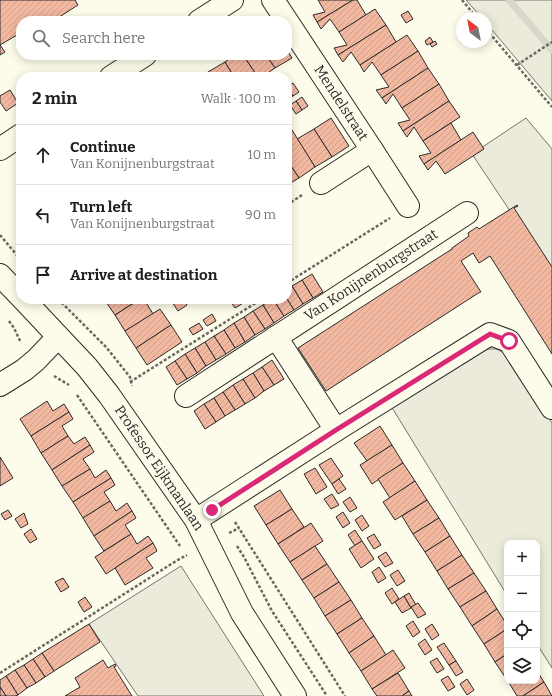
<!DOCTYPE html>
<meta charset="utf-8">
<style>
body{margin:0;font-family:Bitter,serif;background:#f2f2f2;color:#202124}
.controls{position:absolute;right:12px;bottom:12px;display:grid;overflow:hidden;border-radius:8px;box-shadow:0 2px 10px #0003}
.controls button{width:36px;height:36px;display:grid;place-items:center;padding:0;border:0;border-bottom:1px solid #e0e0e0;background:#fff;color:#202124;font:20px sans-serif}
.compass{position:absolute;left:456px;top:12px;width:36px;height:36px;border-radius:50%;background:#fff;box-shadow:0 2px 10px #0003;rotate:328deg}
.stop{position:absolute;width:12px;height:12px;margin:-9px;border:3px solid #db2777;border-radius:50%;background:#fff}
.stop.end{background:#db2777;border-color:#fff;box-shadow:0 1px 4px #0008}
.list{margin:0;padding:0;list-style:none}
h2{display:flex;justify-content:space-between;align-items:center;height:52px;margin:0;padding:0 16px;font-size:17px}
h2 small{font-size:13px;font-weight:400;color:#757577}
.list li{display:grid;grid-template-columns:26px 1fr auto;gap:12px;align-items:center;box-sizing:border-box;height:60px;padding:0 16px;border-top:1px solid #e0e0e0}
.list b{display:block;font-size:15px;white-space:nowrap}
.list p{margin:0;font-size:13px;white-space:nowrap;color:#757577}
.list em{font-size:13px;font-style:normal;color:#757577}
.icon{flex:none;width:22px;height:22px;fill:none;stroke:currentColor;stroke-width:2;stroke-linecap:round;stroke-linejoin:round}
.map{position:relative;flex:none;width:552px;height:696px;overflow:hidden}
.search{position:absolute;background:#fff;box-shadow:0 2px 10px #0003;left:16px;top:16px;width:276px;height:44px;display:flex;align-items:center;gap:10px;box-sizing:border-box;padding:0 14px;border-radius:16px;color:#757577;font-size:15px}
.panel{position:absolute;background:#fff;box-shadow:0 2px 10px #0003;left:16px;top:72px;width:276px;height:232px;border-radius:16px}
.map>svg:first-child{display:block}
</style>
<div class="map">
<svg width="552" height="696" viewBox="0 0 552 696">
<defs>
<pattern id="building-hatch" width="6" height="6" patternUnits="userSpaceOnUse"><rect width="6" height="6" fill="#f2b8a0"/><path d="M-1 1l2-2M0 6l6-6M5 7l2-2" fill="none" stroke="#d09e8a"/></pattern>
</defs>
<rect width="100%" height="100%" fill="#fdfbea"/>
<g fill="#ecebdb" stroke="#74746e">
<polygon points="466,0 552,0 552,101 486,23 486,18 482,18"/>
<polygon points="526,118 552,149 552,274 472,154"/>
<polygon points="480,349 496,349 507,354 552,423 552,668 537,644 537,543 507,543 507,595 391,406"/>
<polygon points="181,566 264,696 138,696 89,624"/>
</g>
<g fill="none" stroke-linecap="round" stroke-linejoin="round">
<polyline stroke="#d8d7c9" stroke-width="7" points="509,0 552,50"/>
</g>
<g fill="url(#building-hatch)" stroke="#2b2b2b">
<polygon points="0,0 75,0 78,5 53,21 21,21 21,41 17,35 0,45 5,52 0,55"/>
<polygon points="318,0 353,0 317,22 313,15 325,12"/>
<polygon points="353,0 357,0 366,15 339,32 330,19 321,29 317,22"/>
<polygon points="375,9 386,25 338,55 334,48 347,45 339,32"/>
<polygon points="408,11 413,19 406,23 401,15"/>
<polygon points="386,25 396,42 360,65 351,52 343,62 338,55"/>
<polygon points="407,35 418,51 381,75 372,62 364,72 360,65"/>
<polygon points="430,37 433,42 427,45 425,41"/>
<polygon points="435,41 437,44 432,47 430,44"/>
<polygon points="287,50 292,58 275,68 266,55 287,55"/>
<polygon points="418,51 428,68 382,98 376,90 389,87 381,75"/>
<polygon points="235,55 243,55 258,77 234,77 225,62"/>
<polygon points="243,55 266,55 275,68 262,77 258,77"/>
<polygon points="225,62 234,77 211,77 208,72"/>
<polygon points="428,68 439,84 402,108 393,94 386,104 382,98"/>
<polygon points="208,72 211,77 201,77"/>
<polygon points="293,83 299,92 293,96 287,87"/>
<polygon points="439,84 449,101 403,131 398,123 410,120 402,108"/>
<polygon points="287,87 293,96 287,100"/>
<polygon points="10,90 18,103 6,111 0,102 0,96"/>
<polygon points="302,97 308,106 302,110 296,101"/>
<polygon points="296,101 302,110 296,114 290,105"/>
<polygon points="449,101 460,117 423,141 414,127 407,137 403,131"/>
<polygon points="331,118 349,146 332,157 314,129"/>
<polygon points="451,123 461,140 424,164 419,156 431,153 423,141"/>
<polygon points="314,129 332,157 315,167 297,139"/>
<polygon points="292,130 315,167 299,178 287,160 287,133"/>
<polygon points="473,132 484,149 445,174 436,161 428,170 424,164"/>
<polygon points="287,160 299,178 287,185"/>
<polygon points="517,205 518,206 514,208 552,267 552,354 490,256 479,263 473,253 461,261 481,292 480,292 326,391 298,348 452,249 452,248 469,236 468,233 477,227 479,229"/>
<polygon points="312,274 323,292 313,298 302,280"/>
<polygon points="302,280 313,298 303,304 292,286"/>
<polygon points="292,286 303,304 294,310 287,299 287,289"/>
<polygon points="104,299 140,299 115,315"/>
<polygon points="140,299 144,299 153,314 125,331 115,315"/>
<polygon points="176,299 183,299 187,305 178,311 172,302"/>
<polygon points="229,299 250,299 235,308"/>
<polygon points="272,299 273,299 284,316 274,323 263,305"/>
<polygon points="273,299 287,299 294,310 284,316"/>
<polygon points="263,305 274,323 265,329 253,311"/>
<polygon points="160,309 171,325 136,348 125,331"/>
<polygon points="253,311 265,329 255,335 244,317"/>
<polygon points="212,314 216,321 207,326 203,320"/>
<polygon points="244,317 255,335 245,342 234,323"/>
<polygon points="199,323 203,329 193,335 189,329"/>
<polygon points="234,323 245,342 235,348 224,330"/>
<polygon points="171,325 182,342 147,365 136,348"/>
<polygon points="224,330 235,348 226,354 214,336"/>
<polygon points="214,336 226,354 216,360 205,342"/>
<polygon points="205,342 216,360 206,366 195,348"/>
<polygon points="195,348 206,366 197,373 185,354"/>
<polygon points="185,354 197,373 187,379 175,361"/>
<polygon points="272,360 284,379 274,385 262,367"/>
<polygon points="175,361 187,379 177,385 166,367"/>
<polygon points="262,367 274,385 264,391 253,373"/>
<polygon points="253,373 264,391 255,398 243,379"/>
<polygon points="243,379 255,398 245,404 233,385"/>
<polygon points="233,385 245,404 235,410 223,392"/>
<polygon points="223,392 235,410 225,416 214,398"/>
<polygon points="214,398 225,416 216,422 204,404"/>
<polygon points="47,401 53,411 64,404 69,412 31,436 20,419"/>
<polygon points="204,404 216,422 205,429 194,411"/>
<polygon points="69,412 73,419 62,426 68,436 41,453 31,436"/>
<polygon points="380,426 392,445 367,461 354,443"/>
<polygon points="68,436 74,444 85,437 90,445 52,470 41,453"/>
<polygon points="90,445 94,452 83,459 90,469 62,486 52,470"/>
<polygon points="392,445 403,463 372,484 360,465"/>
<polygon points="0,457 13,478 0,486"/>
<polygon points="331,458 343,476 332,484 319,465"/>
<polygon points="403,463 415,481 390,498 378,479"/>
<polygon points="315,468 327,487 316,494 304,474"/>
<polygon points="90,469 95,478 106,470 111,478 73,502 62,486"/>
<polygon points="111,478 115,485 104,492 110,501 83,518 73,502"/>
<polygon points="339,479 346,489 338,494 332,484"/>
<polygon points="415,481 427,500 395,520 383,502"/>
<polygon points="280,490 292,509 266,525 254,506"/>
<polygon points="332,494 339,505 331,509 324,499"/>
<polygon points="350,497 357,508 350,512 343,502"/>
<polygon points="427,500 439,518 413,534 402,516"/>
<polygon points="110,501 116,511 127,503 132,511 94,536 83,518"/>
<polygon points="292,509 304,527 278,544 266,525"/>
<polygon points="8,510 12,516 5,520 1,514"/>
<polygon points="132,511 136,518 125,525 131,534 104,551 94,536"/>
<polygon points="343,512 350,523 343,528 336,517"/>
<polygon points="24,513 28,524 21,528 15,519"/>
<polygon points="362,515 369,526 362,531 355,520"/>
<polygon points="439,518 450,536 425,552 413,534"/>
<polygon points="311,523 323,541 290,562 278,544"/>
<polygon points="31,529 37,539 30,543 24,534"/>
<polygon points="355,530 362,541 355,546 348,535"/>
<polygon points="131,534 137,544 148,536 153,543 106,574 95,557"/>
<polygon points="374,534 381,545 374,549 367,538"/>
<polygon points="450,536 462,555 437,571 425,552"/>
<polygon points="362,541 374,559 361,568 349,549"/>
<polygon points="153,543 157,551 146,558 153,568 125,585 115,568"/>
<polygon points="315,546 327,564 302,580 290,562"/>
<polygon points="386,552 393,563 385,567 378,557"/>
<polygon points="462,555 474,573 448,589 437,571"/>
<polygon points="327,564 339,582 314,598 302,580"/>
<polygon points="379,567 386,578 378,583 372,572"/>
<polygon points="398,570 405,581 397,586 390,575"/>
<polygon points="474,573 486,591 460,607 448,589"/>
<polygon points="63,578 69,587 61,592 55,582"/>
<polygon points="339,582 351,600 325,616 314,598"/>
<polygon points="392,588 399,599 392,604 385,593"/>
<polygon points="486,591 497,609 472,626 460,607"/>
<polygon points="409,593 416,605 411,608 404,596"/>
<polygon points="404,596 411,608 402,613 395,602"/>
<polygon points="85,597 92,607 84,612 78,602"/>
<polygon points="351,600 362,618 337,634 325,616"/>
<polygon points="418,603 426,614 418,618 411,607"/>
<polygon points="497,609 507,625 507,629 484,644 472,626"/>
<polygon points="362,618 374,636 349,653 337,634"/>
<polygon points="413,621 420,632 413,637 406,626"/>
<polygon points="89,624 100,642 54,671 42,653"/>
<polygon points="432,624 439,635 432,640 425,629"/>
<polygon points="507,629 507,654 495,662 484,644"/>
<polygon points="374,636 386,655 361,671 349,653"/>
<polygon points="425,639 432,650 425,655 418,644"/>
<polygon points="444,643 456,661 449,665 437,647"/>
<polygon points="393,650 405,668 372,689 361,671"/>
<polygon points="42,653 54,671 45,677 33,659"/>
<polygon points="507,654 507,680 495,662"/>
<polygon points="437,658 444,669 437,673 430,662"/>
<polygon points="33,659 45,677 36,683 24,665"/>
<polygon points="103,660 108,668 115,664 116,666 114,667 132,696 65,696 80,687 75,678"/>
<polygon points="456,661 463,672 456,676 449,665"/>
<polygon points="24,665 36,683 27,688 15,670"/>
<polygon points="15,670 27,688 18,695 6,676"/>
<polygon points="537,671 544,682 523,696 517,696 508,681 537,681"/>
<polygon points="398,673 409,691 402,696 377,696 372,689"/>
<polygon points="6,676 18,695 15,696 6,696 0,687 0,680"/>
<polygon points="448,676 455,687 448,691 441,680"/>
<polygon points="467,679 474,690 467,695 460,684"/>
<polygon points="544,682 552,696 523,696"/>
<polygon points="0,687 6,696 0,696"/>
<polygon points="409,691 412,696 402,696"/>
</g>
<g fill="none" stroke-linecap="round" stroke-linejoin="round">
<defs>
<g id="minor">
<polyline points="273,0 372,150 408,206"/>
<polyline points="199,21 232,0"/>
<polyline points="111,77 145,55"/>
<polyline points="0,149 21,135"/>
<polyline points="321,183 372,150"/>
<polyline points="0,275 21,297"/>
<polyline points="23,299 87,367 109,395 196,520 242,613 295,696"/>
<polyline points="276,337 336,430"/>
<polyline points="0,385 24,370 36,360 58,337"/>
<polyline points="186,396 467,213"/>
<polyline points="196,520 336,430 490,334 509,341 552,408"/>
</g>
</defs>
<use href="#minor" stroke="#2b2b2b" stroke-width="24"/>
<g stroke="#6a6964" stroke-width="2.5" stroke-dasharray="3 2" stroke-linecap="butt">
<polyline points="462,0 477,18"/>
<polyline points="486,29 552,107"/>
<polyline points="517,65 552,42"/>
<polyline points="287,205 302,195"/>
<polyline points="0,235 21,260"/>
<polyline points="287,283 390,218"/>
<polyline points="58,299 106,347 130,377 132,386"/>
<polyline points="9,321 14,328 21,343"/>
<polyline points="54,376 69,385"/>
<polyline points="130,382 262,299"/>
<polyline points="77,395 180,546"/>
<polyline points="235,522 345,696"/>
<polyline points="229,533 239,528"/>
<polyline points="237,546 244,557 272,611 327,696"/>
<polyline points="0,673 176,561 187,555"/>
</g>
<use href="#minor" stroke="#fdfbea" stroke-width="22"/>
</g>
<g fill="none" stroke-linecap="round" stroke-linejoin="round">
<polyline stroke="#db2777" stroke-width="5" points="212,510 336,430 490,334 509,341"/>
</g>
<g text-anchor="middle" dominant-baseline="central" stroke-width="3" stroke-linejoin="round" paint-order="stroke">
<g font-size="14" fill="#2b2b2b" stroke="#fdfbea">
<text transform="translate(341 103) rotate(57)">Mendelstraat</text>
<text transform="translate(371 275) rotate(-33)">Van Konijnenburgstraat</text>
<text transform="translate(159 468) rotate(56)">Professor Eijkmanlaan</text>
</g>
</g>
</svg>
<div class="controls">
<button>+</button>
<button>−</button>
<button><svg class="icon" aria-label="locate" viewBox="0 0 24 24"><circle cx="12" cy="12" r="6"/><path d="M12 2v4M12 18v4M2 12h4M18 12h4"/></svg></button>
<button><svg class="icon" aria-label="layers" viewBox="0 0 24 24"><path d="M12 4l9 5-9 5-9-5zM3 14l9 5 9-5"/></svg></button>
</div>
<svg class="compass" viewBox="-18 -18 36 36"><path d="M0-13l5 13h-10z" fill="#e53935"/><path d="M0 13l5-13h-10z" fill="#757577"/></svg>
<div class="stop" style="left:509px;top:341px"></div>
<div class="stop end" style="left:212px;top:510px"></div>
<div class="search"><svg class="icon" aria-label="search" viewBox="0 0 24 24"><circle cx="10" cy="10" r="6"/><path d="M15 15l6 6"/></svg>Search here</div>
<section class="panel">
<h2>2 min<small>Walk · 100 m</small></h2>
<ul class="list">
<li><svg class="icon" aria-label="ahead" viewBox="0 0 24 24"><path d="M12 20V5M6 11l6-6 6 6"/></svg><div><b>Continue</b><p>Van Konijnenburgstraat</p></div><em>10 m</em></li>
<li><svg class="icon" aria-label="left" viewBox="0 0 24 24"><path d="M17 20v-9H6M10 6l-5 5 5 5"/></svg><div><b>Turn left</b><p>Van Konijnenburgstraat</p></div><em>90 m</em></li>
<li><svg class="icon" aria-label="arrive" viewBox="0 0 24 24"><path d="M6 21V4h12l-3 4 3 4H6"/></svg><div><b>Arrive at destination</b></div></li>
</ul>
</section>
</div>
